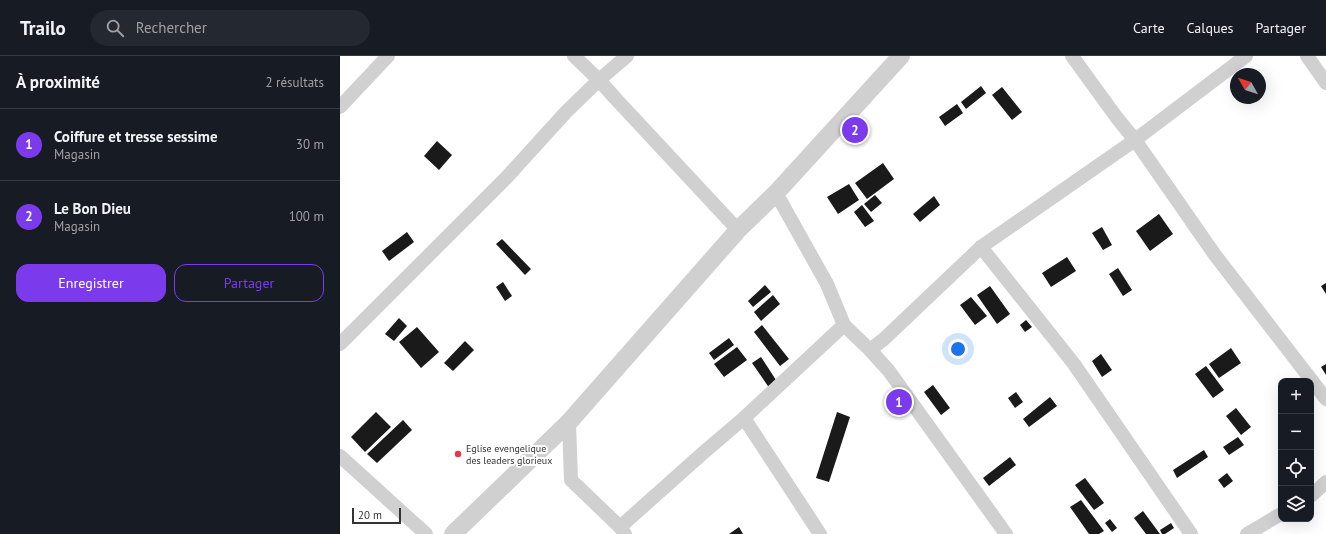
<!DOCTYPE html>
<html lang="fr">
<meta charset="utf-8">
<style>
body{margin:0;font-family:"PT Sans",sans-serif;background:#242831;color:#f1f3f6}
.controls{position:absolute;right:12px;bottom:12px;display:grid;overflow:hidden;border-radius:8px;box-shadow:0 4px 16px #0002}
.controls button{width:36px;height:36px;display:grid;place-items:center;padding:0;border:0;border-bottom:1px solid #363941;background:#171b24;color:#f1f3f6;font:20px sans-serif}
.compass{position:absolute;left:890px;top:12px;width:36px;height:36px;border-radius:50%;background:#171b24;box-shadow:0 4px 16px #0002;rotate:309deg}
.scale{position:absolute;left:12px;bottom:10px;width:49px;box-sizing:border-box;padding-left:4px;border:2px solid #333;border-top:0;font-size:11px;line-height:14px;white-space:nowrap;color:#333;-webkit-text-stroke:3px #fff;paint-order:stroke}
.you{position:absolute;left:618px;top:293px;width:14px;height:14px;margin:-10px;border:3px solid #fff;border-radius:50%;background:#1a73e8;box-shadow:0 0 0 6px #1a73e833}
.badge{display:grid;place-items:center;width:26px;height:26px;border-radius:50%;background:#7c3aed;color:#fff;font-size:13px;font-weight:700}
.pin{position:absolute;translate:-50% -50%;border:2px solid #fff;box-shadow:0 1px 4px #0006}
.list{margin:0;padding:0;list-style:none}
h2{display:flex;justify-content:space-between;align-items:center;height:52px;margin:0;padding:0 16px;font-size:17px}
h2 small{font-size:13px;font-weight:400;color:#9ea1a6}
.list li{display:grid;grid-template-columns:26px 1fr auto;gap:12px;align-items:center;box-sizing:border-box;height:72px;padding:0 16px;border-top:1px solid #363941}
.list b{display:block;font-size:15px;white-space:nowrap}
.list p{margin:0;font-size:13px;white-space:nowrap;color:#9ea1a6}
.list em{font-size:13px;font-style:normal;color:#9ea1a6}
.actions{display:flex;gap:8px;padding:12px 16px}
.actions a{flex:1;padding:9px 0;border:1px solid #7c3aed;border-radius:12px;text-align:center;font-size:14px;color:#7c3aed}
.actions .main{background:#7c3aed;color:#fff}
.icon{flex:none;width:22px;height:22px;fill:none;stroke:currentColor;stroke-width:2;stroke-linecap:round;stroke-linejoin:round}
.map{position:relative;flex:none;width:986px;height:478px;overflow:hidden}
header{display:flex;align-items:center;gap:24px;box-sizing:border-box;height:56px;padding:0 20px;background:#171b24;border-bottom:1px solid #363941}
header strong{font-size:19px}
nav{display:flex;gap:22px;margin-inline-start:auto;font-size:14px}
.search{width:280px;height:36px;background:#242831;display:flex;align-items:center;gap:10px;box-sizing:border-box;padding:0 14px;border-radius:22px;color:#9ea1a6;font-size:15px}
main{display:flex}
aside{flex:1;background:#171b24}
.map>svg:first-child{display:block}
</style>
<header>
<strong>Trailo</strong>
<div class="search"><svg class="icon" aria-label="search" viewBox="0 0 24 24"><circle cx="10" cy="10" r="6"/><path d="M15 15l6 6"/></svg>Rechercher</div>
<nav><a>Carte</a><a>Calques</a><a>Partager</a></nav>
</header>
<main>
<aside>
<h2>À proximité<small>2 résultats</small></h2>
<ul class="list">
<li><span class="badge">1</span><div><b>Coiffure et tresse sessime</b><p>Magasin</p></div><em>30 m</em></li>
<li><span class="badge">2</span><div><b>Le Bon Dieu</b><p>Magasin</p></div><em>100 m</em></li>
</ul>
<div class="actions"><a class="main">Enregistrer</a><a>Partager</a></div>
</aside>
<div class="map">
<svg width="986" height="478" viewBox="0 0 986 478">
<rect width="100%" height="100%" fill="#fff"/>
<g fill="#1a1a1a">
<polygon points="641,30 646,37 626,53 621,46"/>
<polygon points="662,31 682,56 672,64 652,39"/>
<polygon points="617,48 623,57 605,70 599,61"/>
<polygon points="97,85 112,99 99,114 84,100"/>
<polygon points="543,107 554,123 527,143 515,127"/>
<polygon points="509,128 519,144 498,158 487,141"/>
<polygon points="535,139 542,147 531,156 524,148"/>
<polygon points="594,140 600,149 580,166 573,158"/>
<polygon points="522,149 534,165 525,171 514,156"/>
<polygon points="819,158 833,178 810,195 796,175"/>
<polygon points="762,171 772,189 763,194 752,177"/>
<polygon points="67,176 74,186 49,205 42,195"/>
<polygon points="162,183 191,213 185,219 156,188"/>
<polygon points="727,201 736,215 711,231 702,217"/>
<polygon points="778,212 792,234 783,240 769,218"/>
<polygon points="163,226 172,240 165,245 156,231"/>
<polygon points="986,227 986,238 981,230"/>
<polygon points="425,229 431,236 413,251 408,245"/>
<polygon points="650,230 670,258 657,268 637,239"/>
<polygon points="433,239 440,248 421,265 414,256"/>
<polygon points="631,241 647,260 635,269 620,249"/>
<polygon points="59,262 67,270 54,285 45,278"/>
<polygon points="686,264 692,271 685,276 680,269"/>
<polygon points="422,269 449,303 440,310 414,276"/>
<polygon points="77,271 99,296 81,312 59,286"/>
<polygon points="389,282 394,289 374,304 369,297"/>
<polygon points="125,285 134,294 113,315 104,307"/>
<polygon points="397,291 407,304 384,321 374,308"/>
<polygon points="891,292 901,307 879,322 869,308"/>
<polygon points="761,298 772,314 762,321 752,305"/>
<polygon points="421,301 438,327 430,333 412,307"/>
<polygon points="986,308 986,319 981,311"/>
<polygon points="866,310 884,334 873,342 855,318"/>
<polygon points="593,329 610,352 601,359 584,336"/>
<polygon points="676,336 683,346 675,352 668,342"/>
<polygon points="710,341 717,350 689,371 683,363"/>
<polygon points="896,352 911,371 901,379 886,360"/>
<polygon points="36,356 51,371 25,396 11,381"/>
<polygon points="497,356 510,361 489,426 476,422"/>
<polygon points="63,364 72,374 37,407 27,398"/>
<polygon points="898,381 904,389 889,399 883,391"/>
<polygon points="864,394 868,401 837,422 833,414"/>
<polygon points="670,401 676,409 649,430 643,422"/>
<polygon points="887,417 893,425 884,432 878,424"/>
<polygon points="745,422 764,447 754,454 735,429"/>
<polygon points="741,444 764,475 759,478 749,478 730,451"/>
<polygon points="803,455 820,478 806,478 794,462"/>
<polygon points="770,463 777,472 772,476 765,467"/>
<polygon points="831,467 834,472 825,478 822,478 820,474"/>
<polygon points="399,471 403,478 389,478"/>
</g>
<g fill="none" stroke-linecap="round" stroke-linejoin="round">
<g stroke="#d0d0d0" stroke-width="14">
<polyline points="234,0 259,24 275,42 398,174"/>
<polyline points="732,0 777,62 795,84 875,199 986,343"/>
<polyline points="967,0 986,27"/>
<polyline points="0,51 48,0"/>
<polyline points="436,137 487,228 504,269 530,294 549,315 666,478"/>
<polyline points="641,191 734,308 851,478"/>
<polyline points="0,288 166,122 226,56 259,24 287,0"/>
<polyline points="530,294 544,283 641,191 795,84 906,0"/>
<polyline points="404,362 480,478"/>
<polyline points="229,366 231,424 280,471 285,478"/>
<polyline points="0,400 86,478"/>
<polyline points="971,440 986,426"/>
<polyline points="280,471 363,397 404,362 504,269"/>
<polyline points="907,478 941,458"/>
</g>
<polyline stroke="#d0d0d0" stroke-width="18" points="113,478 229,366 398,174 436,137 561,0"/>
</g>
<circle fill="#e63946" stroke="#fff" stroke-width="1.5" cx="118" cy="398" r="4"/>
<g text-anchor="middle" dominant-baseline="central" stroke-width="4" stroke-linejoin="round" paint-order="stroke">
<g font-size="10" fill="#333" stroke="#fff" text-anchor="start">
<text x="126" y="392">Eglise evengelique<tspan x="126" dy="12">des leaders glorieux</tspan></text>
</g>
</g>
</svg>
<div class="controls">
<button>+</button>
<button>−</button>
<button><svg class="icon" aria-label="locate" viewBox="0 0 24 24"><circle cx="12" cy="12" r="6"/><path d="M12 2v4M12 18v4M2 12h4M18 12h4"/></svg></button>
<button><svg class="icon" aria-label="layers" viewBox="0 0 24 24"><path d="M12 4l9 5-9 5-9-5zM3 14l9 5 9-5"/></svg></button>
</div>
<svg class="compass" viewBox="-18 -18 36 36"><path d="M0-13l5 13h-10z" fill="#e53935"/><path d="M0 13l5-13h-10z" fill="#9ea1a6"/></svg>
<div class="scale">20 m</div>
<div class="you"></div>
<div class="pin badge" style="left:559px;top:346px">1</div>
<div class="pin badge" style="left:515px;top:74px">2</div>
</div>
</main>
